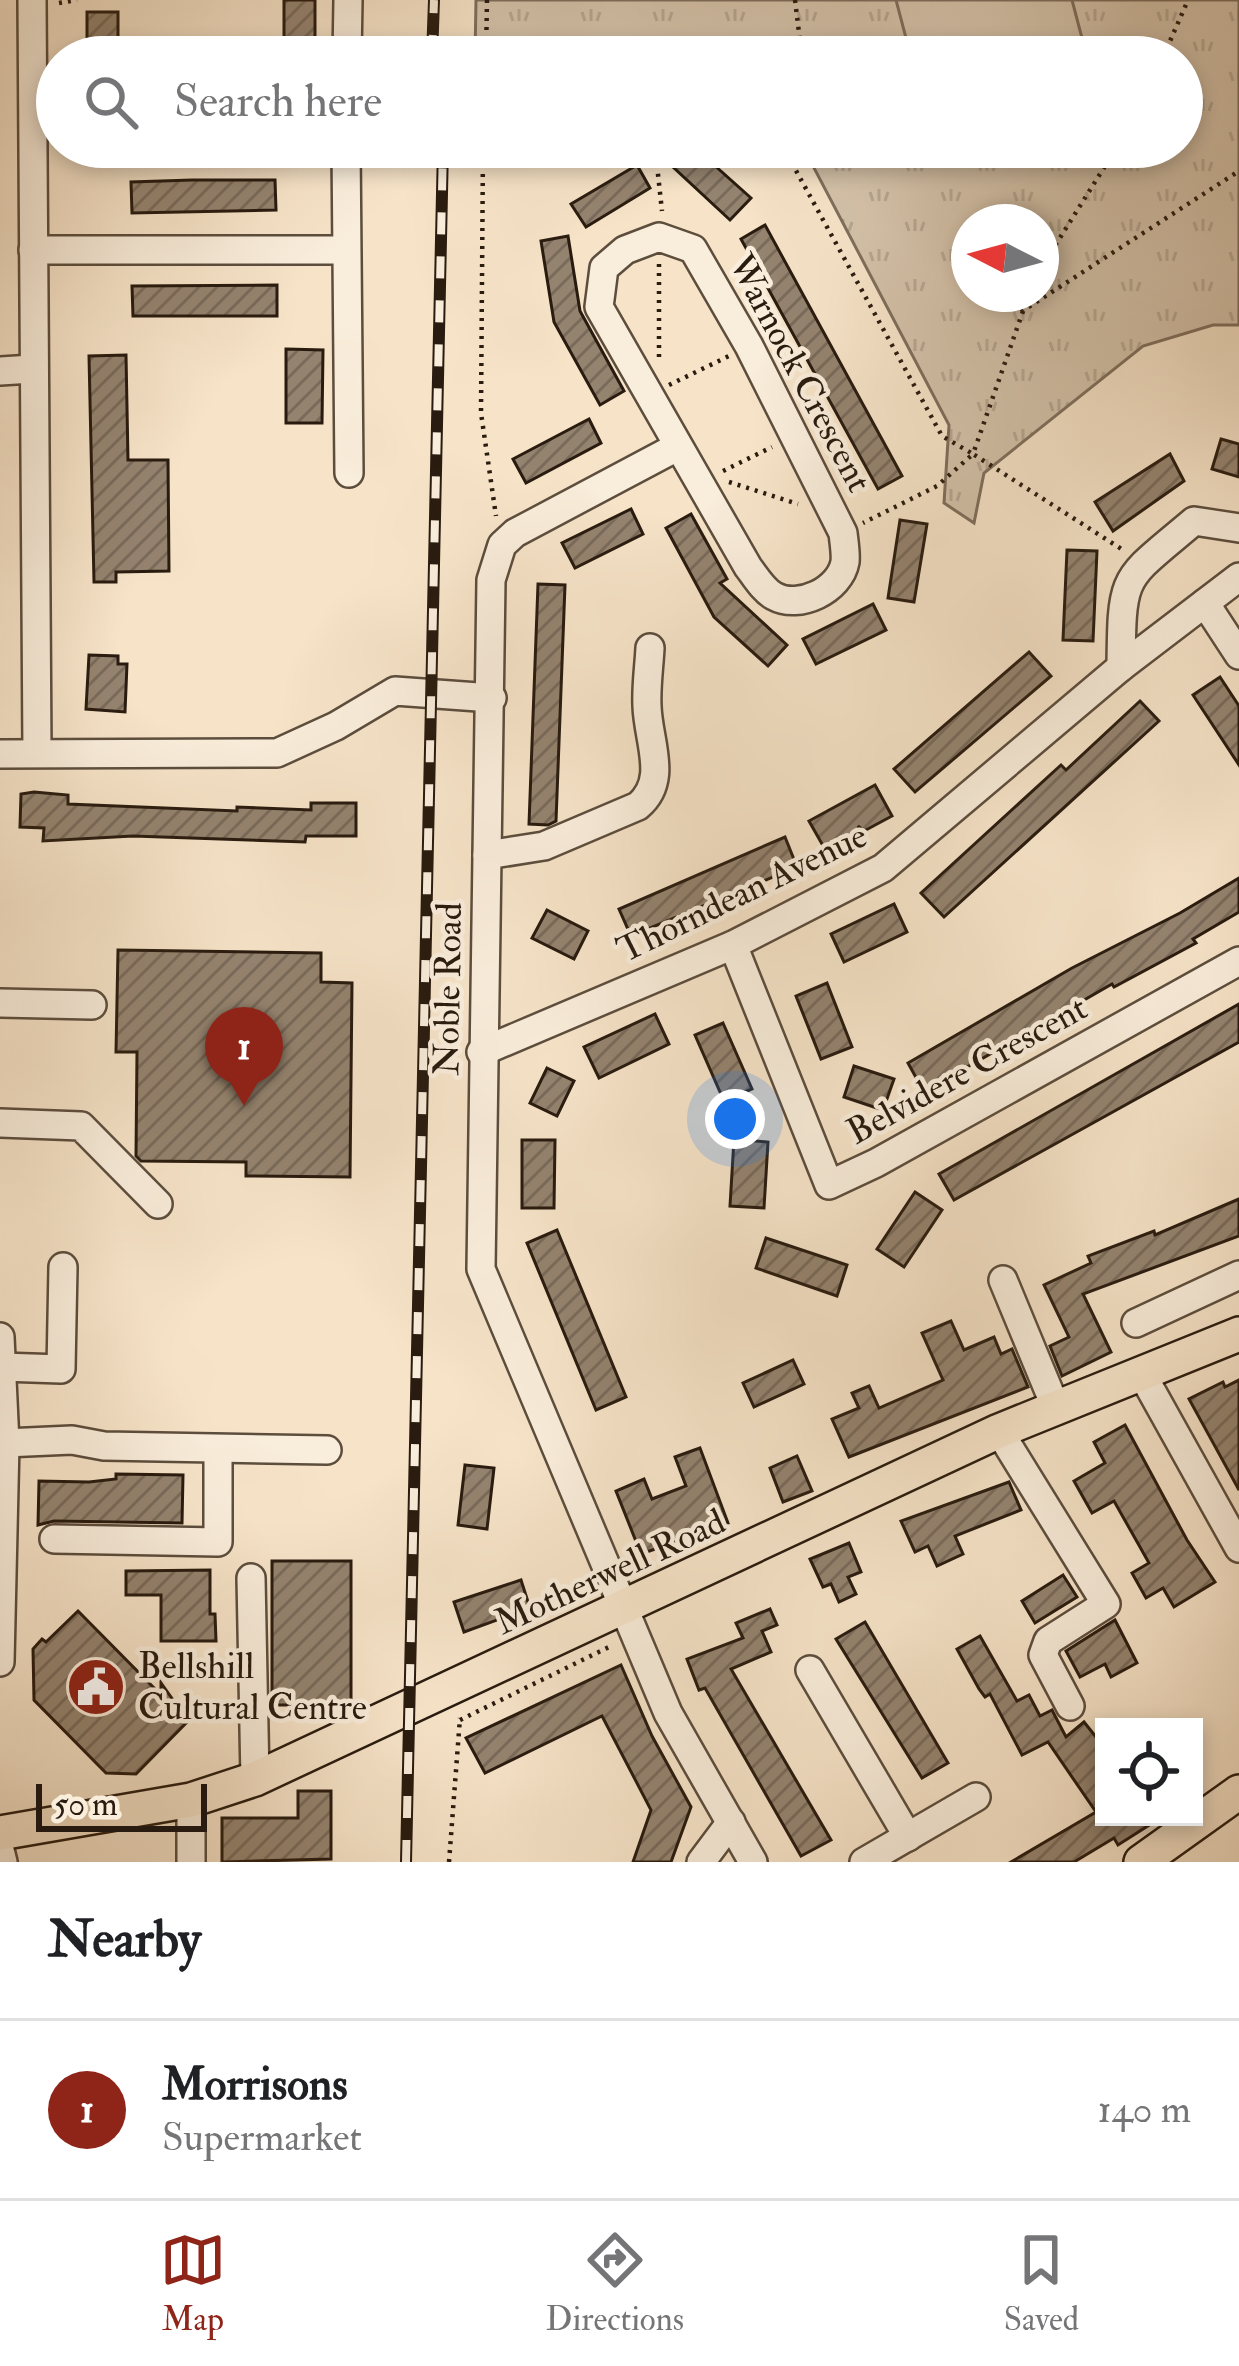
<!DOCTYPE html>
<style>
body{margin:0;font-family:"IM FELL Double Pica",serif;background:#f2f2f2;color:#202124}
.controls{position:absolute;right:36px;bottom:36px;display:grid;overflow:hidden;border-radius:0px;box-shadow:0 6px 18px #0003}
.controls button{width:108px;height:108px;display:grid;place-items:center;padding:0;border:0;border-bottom:3px solid #e0e0e0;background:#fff;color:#202124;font:60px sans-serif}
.compass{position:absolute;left:951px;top:204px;width:108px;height:108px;border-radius:50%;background:#fff;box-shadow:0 6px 18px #0003;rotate:276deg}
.scale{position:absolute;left:36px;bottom:30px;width:171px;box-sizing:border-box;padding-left:12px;border:6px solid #291b0f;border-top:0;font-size:33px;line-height:42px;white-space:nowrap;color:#291b0f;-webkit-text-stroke:9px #f9eddb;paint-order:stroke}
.you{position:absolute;left:735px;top:1119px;width:42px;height:42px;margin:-30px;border:9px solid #fff;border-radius:50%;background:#1a73e8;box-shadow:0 0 0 18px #1a73e833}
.badge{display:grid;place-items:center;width:78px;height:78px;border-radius:50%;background:#8f2418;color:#fff;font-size:39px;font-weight:700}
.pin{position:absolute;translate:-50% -99px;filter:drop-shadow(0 3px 6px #0008)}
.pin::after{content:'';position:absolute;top:63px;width:42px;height:36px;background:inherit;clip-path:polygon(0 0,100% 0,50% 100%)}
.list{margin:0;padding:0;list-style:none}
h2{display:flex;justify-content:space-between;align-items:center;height:156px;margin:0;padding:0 48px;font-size:51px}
h2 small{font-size:39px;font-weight:400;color:#757577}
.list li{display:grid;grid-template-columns:78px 1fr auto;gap:36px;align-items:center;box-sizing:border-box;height:180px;padding:0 48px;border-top:3px solid #e0e0e0}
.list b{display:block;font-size:45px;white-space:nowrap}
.list p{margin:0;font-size:39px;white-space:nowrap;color:#757577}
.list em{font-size:39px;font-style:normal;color:#757577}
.icon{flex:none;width:66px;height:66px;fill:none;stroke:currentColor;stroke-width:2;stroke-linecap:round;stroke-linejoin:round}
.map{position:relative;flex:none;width:1239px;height:1862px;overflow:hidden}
.search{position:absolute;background:#fff;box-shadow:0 6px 18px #0003;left:36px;right:36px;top:36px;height:132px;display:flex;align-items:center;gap:30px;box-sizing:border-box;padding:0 42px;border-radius:66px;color:#757577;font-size:45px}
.sheet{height:336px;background:#fff}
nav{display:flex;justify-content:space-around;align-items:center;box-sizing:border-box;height:168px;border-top:3px solid #e0e0e0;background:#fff;font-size:33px;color:#757577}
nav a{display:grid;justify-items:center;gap:6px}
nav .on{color:#8f2418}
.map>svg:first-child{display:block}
</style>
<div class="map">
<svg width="1239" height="1862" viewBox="0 0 1239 1862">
<defs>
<pattern id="grass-tufts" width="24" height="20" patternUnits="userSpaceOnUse" patternTransform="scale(3)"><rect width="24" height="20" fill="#d3c1a9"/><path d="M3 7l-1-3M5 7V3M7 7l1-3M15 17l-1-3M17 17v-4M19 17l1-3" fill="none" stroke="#b5a590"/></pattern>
<pattern id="building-hatch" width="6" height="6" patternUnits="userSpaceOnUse" patternTransform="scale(3)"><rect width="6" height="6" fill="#94836f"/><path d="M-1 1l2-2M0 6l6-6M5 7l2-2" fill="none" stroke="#796a5a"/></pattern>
</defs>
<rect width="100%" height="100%" fill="#f6e3c8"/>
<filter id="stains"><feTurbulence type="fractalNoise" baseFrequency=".00167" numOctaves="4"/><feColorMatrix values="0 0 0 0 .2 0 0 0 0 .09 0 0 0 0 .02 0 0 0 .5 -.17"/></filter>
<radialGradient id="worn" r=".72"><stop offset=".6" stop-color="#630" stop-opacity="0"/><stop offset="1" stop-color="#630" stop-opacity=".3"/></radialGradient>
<path fill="url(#grass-tufts)" stroke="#7e6e5c" stroke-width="3" fill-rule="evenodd" d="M476,0H1239V325H1213L1143,346L984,473L974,523L944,503L949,425L812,164L797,147H1182V57H475ZM969,222H1041V294H969Z"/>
<polygon fill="#d3c1a9" stroke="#7e6e5c" stroke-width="3" points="896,0 1072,0 1087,57 911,57"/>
<g fill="url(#building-hatch)" stroke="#291b0f" stroke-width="3">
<rect x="284" y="0" width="31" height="57"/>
<rect x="87" y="12" width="31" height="45"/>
<polygon points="694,147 751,198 730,220 674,168"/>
<polygon points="637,165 650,188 586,227 571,204"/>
<polygon points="192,180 275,180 276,210 132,213 131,182"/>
<polygon points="765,225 902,476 878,489 741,239"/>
<polygon points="568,236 580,311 624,391 600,405 554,322 541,241"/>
<polygon points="277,285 277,316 133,316 132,286"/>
<polygon points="286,349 323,350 322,423 286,423"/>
<polygon points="126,355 128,460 168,460 169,571 116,572 116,582 94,582 89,356"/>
<polygon points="589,419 601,443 526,483 513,459"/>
<polygon points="1221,439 1239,444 1239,477 1212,469"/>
<polygon points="1170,454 1184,481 1113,531 1095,502"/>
<polygon points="631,509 643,534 575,568 562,543"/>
<polygon points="691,514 727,579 720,583 787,645 768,666 714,617 666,528"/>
<polygon points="900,520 927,524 914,602 888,598"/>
<polygon points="1067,550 1097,551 1093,641 1063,640"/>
<polygon points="538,584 565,585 556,821 548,825 529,824"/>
<polygon points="873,604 886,630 816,664 803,639"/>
<polygon points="1029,652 1051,676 915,792 894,769"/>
<polygon points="89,655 118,656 118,664 127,664 125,712 86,709"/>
<polygon points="1220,677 1239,706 1239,765 1193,695"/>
<polygon points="1140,701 1159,721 944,917 921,893 1061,765 1066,770"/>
<polygon points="875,785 892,816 864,831 858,826 861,832 826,851 809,821"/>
<polygon points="34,792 68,795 68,804 237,811 237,807 311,810 311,803 356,803 356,836 306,836 305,842 133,836 43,841 44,828 20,827 21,794"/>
<polygon points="785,837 797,867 631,936 619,909"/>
<polygon points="1239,878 1239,912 1193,939 1196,943 1114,987 1112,984 924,1092 908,1063 1072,968 1180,913"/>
<polygon points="894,904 907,932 844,962 831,934"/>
<polygon points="547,910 588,931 574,959 532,938"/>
<polygon points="118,950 321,953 321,982 352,983 350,1177 246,1176 246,1162 141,1161 136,1156 137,1052 116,1052"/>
<polygon points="827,983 852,1047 821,1059 796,996"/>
<polygon points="1239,1004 1239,1042 954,1200 939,1174"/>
<polygon points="655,1014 669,1044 599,1078 584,1047"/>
<polygon points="723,1023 752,1089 724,1101 695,1035"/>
<polygon points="854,1066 894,1079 883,1110 844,1097"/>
<polygon points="547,1068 574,1081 557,1116 530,1103"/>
<polygon points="734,1139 768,1142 764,1208 730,1206"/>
<polygon points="522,1140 555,1140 554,1208 522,1208"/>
<polygon points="915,1192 942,1210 904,1267 877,1249"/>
<polygon points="1239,1199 1239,1236 1083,1294 1111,1352 1062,1376 1050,1346 1069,1337 1044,1285 1091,1263 1088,1256 1154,1231 1155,1235"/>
<polygon points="557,1230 626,1397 596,1410 527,1243"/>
<polygon points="766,1238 847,1265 837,1296 756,1268"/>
<polygon points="951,1321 964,1350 994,1337 1001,1354 1012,1349 1028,1387 849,1457 832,1419 859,1408 852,1393 869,1386 879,1408 943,1380 922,1333"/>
<polygon points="793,1360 804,1384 754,1407 743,1383"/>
<polygon points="1239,1380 1239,1490 1189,1399 1223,1382 1225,1387"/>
<polygon points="1125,1425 1187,1540 1215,1582 1174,1607 1163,1588 1146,1598 1132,1573 1149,1563 1114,1501 1092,1513 1074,1481 1105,1463 1094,1442"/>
<polygon points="700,1448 728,1523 641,1554 616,1491 644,1479 652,1499 686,1486 675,1457"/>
<polygon points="797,1456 812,1491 783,1502 770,1468"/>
<polygon points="465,1465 494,1468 487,1529 458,1525"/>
<polygon points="116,1474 183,1475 182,1523 54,1521 38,1525 39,1481 89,1482 116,1479"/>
<polygon points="1009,1482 1021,1510 955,1536 963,1554 937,1566 928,1546 915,1552 901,1521"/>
<polygon points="849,1543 861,1572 848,1577 856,1594 839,1602 831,1584 823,1587 810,1559"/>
<rect x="272" y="1561" width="79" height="144"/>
<polygon points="210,1570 210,1614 215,1614 216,1641 161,1641 161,1595 126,1595 126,1571"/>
<polygon points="1063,1575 1077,1597 1035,1623 1022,1601"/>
<polygon points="521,1580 530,1608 464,1632 454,1602"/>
<polygon points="770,1609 777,1625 762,1631 771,1652 731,1669 831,1840 801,1856 705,1688 699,1690 687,1659 743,1638 736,1623"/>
<polygon points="78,1611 161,1695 161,1683 188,1721 136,1774 106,1773 34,1700 33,1649 42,1639 46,1642"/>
<polygon points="1115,1620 1137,1663 1111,1677 1105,1664 1080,1677 1066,1651"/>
<polygon points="865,1622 948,1763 922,1778 836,1639"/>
<polygon points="980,1636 1017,1701 1029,1695 1040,1716 1052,1710 1066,1737 1084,1722 1104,1747 1104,1817 1162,1817 1118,1845 1114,1838 1074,1862 1011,1862 1096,1812 1048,1742 1022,1755 990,1694 985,1697 979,1689 957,1649"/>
<polygon points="621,1665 652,1736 691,1807 671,1862 633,1862 651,1810 602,1716 485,1773 466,1738"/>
<polygon points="298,1791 331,1791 331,1859 222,1862 222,1818 298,1818"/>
</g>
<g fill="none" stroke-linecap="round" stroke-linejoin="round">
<defs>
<g id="minor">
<polyline points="32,0 37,753"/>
<polyline points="347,57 348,0"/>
<polyline points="346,147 349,473"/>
<path d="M659,237L693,249L749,346L843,533C844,542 846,554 845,562C840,590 799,610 774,596C763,590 755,576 748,567L599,307L604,268L625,250Z"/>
<polyline points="33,250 345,250"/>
<polyline points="0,371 32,369"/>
<polyline points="677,447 515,533 502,545 491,580 481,1269 668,1713 753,1862"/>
<polyline points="1205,603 1239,655"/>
<path d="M1121,667C1122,571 1122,582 1194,521L1239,528"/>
<polyline points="0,754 277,753 336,726 395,691 492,698"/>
<path d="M487,855L544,846L638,806C669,780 648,742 647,706C646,687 649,667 650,648"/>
<polyline points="733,945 829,1185 876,1163 1239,961"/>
<polyline points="0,1003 92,1005"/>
<polyline points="481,1052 733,945 883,868 1121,667 1239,577"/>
<polyline points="0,1123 81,1126 158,1204"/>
<polyline points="1003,1280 1056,1408"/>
<polyline points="1136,1323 1239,1275"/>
<polyline points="0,1337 5,1443 0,1662"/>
<polyline points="2,1367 61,1369 63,1267"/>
<polyline points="1142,1374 1239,1548"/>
<polyline points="999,1431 1106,1604 1048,1641 1043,1655 1070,1706"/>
<polyline points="5,1443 72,1440 104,1446 327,1450"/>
<polyline points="54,1539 218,1542 218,1450"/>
<polyline points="251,1578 255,1779"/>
<polyline points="810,1670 908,1837"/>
<polyline points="191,1800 191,1862"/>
<polyline points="0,1850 3,1862"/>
<polyline points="701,1862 731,1822"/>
<polyline points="864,1862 976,1797"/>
</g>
<g id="major">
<polyline points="0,1833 191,1800 255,1779 999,1431 1239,1334"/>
<polyline points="1141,1862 1239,1792"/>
</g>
</defs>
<use href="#minor" stroke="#5c4d3d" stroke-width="32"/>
<use href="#major" stroke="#291b0f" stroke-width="38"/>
<g stroke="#291b0f" stroke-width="4.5" stroke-dasharray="3 6" stroke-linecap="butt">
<polyline points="795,0 800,41 797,57"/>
<polyline points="59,3 77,0"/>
<polyline points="486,57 487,0"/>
<polyline points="781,57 799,42"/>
<polyline points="1163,57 1188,0"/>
<polyline points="483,147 481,413 496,516"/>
<polyline points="655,147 662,211"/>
<polyline points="783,147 942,436 973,454 937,486 863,523"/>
<polyline points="483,152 516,147"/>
<polyline points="659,264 659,361"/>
<polyline points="1041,268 1117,147"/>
<polyline points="1029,294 973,454 1123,550"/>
<polyline points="1021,312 1239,171"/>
<polyline points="669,385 729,356"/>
<polyline points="723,471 772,447"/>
<polyline points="729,482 798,504"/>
<polyline points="460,1720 611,1646"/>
<polyline points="449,1862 460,1718"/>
</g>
<use href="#minor" stroke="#f9eddb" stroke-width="27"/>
<use href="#major" stroke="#f6e3c8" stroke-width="33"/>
<defs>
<g id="rail">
<polyline points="432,57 434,0"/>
<polyline points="406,1862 443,147"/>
</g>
</defs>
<use href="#rail" stroke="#291b0f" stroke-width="12"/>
<use href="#rail" stroke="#f9eddb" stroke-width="8" stroke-dasharray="22" stroke-linecap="butt"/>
</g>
<defs>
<symbol id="civic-disc" viewBox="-11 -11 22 22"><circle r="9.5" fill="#8f2418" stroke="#f9eddb"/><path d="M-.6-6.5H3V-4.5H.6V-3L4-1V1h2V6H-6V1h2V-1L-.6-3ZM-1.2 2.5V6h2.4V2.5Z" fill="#fff"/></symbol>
</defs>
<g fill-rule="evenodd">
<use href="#civic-disc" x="63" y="1654" width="66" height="66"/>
</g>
<g text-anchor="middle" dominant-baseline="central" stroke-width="9" stroke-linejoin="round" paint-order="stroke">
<g font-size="36" fill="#291b0f" stroke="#f9eddb">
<text transform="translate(800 373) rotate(62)">Warnock Crescent</text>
<text transform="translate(742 893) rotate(-26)">Thorndean Avenue</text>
<text transform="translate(448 989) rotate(-89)">Noble Road</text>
<text transform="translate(967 1070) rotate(-29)">Belvidere Crescent</text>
<text transform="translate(610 1572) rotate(-25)">Motherwell Road</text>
</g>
<g font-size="36" fill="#291b0f" stroke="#f9eddb" text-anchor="start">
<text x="138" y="1666">Bellshill<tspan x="138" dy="41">Cultural Centre</tspan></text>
</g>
</g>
<rect width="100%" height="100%" filter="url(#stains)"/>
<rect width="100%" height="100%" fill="url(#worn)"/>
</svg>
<div class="controls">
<button><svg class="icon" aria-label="locate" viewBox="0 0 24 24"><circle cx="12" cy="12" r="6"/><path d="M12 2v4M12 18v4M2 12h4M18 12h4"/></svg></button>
</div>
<svg class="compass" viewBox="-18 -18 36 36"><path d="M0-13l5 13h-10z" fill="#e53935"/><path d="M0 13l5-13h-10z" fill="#757577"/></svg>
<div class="scale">50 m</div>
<div class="you"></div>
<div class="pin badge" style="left:244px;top:1106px">1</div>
<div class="search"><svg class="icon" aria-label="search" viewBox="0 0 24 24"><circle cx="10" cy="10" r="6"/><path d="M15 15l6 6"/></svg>Search here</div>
</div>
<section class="sheet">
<h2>Nearby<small></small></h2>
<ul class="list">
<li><span class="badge">1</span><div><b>Morrisons</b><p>Supermarket</p></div><em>140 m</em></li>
</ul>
</section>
<nav>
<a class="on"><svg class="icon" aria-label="map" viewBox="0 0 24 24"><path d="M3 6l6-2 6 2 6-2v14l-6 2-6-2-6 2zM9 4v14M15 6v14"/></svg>Map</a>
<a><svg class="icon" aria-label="directions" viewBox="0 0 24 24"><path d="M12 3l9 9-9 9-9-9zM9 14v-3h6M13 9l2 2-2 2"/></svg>Directions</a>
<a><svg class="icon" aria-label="saved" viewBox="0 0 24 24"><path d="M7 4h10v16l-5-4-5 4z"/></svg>Saved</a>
</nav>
